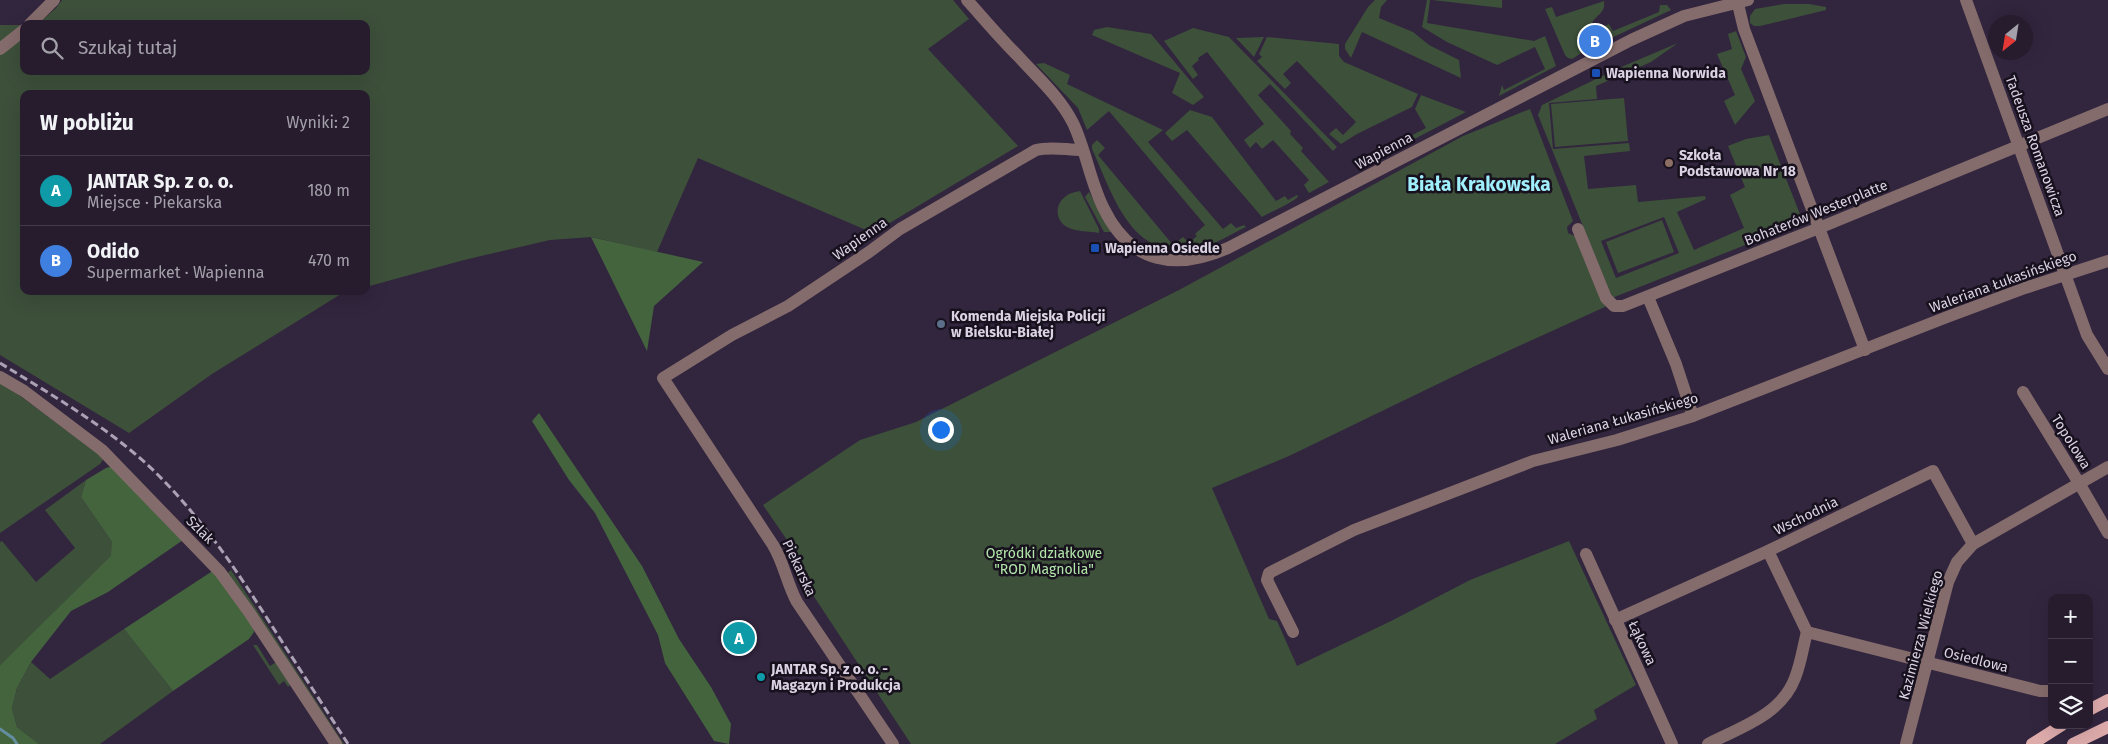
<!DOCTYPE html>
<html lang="pl">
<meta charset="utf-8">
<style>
body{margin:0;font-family:"Fira Sans",sans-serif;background:#2e2536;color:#f1f3f6}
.controls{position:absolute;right:15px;bottom:15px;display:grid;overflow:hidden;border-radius:10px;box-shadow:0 5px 20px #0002}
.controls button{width:45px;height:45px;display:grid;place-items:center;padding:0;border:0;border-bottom:1px solid #423a4a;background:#261c2e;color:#f1f3f6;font:25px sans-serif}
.compass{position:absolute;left:1988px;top:15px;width:45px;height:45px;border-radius:50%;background:#261c2e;box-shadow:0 5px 20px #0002;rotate:210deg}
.you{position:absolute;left:940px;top:429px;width:18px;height:18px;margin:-12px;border:4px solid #fff;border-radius:50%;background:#1a73e8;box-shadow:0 0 0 8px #1a73e833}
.badge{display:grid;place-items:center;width:32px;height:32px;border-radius:50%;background:#54cadd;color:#fff;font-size:16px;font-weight:700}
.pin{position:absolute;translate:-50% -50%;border:2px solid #fff;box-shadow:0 1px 5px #0006}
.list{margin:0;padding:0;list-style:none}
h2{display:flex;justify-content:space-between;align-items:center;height:65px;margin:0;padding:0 20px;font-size:21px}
h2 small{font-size:16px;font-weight:400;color:#a4a1aa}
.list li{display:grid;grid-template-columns:32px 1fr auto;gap:15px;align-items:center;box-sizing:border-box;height:70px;padding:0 20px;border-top:1px solid #423a4a}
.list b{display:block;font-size:19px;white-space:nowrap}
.list p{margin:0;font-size:16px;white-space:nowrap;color:#a4a1aa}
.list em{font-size:16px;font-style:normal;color:#a4a1aa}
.icon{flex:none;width:28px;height:28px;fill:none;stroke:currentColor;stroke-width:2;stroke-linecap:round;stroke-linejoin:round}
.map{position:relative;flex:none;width:2108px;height:744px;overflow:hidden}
.search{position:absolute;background:#261c2e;box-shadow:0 5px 20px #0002;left:20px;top:20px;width:350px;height:55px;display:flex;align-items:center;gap:12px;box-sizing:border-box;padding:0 18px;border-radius:10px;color:#a4a1aa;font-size:19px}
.panel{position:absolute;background:#261c2e;box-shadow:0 5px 20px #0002;left:20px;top:90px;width:350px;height:205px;border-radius:10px}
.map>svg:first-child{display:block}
</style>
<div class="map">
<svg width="2108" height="744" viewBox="0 0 2108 744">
<rect width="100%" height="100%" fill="#32253e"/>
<g fill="#3d503a" fill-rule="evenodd">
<polygon points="62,0 953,0 969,19 928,49 1018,146 873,233 698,158 657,252 592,237 550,240 464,260 366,287 366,94 24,94 24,291 351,291 341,294 212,374 129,433 0,355 0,55 24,36 24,71 366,71 366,24 38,24 56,8"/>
<polygon points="1375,0 1387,0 1381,7 1379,18 1413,32 1429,45 1459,60 1461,78 1362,32 1351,58 1345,49 1345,44 1368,7"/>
<polygon points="1427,0 1430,0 1427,23 1534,41 1545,36 1556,66 1499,96 1502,85 1504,90 1545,69 1535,47 1497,65 1447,42 1422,27"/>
<polygon points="1432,0 1502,0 1502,8"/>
<path d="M1604,1C1606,13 1597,14 1592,23L1596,30L1609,24L1613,31L1659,12L1660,5H1667L1671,10L1605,41L1600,31L1584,39L1588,49L1572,59L1568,58L1565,55L1545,9L1552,7L1556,17Z"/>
<polygon points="1784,4 1809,4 1826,7 1826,10 1760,26 1754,26 1750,23 1750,16 1755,9"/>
<polygon points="0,25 24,25 0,44"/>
<polygon points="1107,27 1151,34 1204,97 1193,105 1172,93 1180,73 1092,35 1094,30"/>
<polygon points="1193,28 1229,37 1337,147 1333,151 1270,84 1258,95 1291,131 1290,134 1303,148 1301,151 1329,182 1309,193 1304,185 1309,180 1273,140 1262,149 1256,142 1250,148 1244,140 1264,124 1207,52 1198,58 1199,60 1192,66 1198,75 1193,79 1164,41"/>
<polygon points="1736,31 1746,57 1741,69 1755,101 1735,125 1724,101 1735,95 1717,54 1732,49 1728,34"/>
<polygon points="1264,37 1254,57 1236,38"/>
<polygon points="1267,37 1339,44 1339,56 1344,62 1418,94 1412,107 1357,134 1341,144 1329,134 1336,128 1343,135 1356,122 1297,61 1283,74 1291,83 1285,89 1257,61 1262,57 1259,54"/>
<path d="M1678,43L1651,62L1596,86L1597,99L1549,103L1553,149L1629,143L1630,151L1584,156L1588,189L1636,185L1638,202L1705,196L1706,199L1677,212L1694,250L1744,228L1730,195L1745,187L1728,146L1746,139L1769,135L1803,222L1612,298L1538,115L1542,105L1619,68ZM1664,217L1679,253L1616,278L1601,241Z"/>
<path d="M1044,63L1070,75L1067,84L1163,130L1148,142L1223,229L1231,223L1236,228L1244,225L1246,227C1231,234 1216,244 1200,248C1132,264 1114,197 1092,149V145L1097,140L1105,148L1098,155L1173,245L1183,237L1189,243L1197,236L1195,234L1205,225L1109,111L1087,130L1078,108L1036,64Z"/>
<polygon points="1421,95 1466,112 1384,155 1383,150 1426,128 1415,109"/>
<polygon points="1624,98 1628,141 1555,147 1551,104"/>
<polygon points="1530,109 1573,221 1567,227 1568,233 1579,238 1607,306 1473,367 1289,456 1212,488 1269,619 1277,621 1297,666 1391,621 1470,580 1569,541 1636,685 1594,710 1597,719 1555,744 911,744 809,589 785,537 763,505 860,440 916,422 1179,290 1463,136"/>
<path d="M1190,110L1212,117L1276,201L1285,196L1288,200L1297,195L1298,197C1287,206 1274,210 1262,217L1187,130L1172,141L1165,133Z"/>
<path d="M1080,191L1099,229V233C1089,231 1076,232 1067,227C1056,221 1054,205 1065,197C1069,193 1075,192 1080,191Z"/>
<polygon points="1089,192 1111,232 1104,232 1085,197"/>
<polygon points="1662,220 1674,252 1618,273 1606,242"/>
<polygon points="0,381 104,458 100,464 0,533"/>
<polygon points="86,480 81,497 112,542 112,556 0,665 0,542 2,541 36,582 75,548 45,510"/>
<polygon points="231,570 344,744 340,744 226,574"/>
<polygon points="124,629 173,691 100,744 39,744 17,727 12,708 17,688 31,662 50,679"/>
<polygon points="253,645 257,645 270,666 278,661 290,685 288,687 284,681 279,685"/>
</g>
<g fill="#44643e">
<polygon points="591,237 703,262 654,306 647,351"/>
<polygon points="539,413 642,566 679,639 711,687 731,724 729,744 714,741 665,663 658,635 595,513 569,480 532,421"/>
<polygon points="113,466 183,540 108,592 71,611 31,662 17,688 12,708 17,727 39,744 0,744 0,665 111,556 112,542 81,497 86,480 106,468"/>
<polygon points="214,570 253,626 254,632 249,639 173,691 124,629"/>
</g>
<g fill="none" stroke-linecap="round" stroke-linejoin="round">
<polyline stroke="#648d9f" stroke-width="3" points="0,729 13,738 17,744"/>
<g stroke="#856c6c" stroke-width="12">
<path d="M967,0C984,19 1000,38 1018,56C1037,77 1060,97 1073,123C1086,150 1090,182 1104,209C1131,264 1176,271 1228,248L1631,40L1684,16L1748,0"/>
<polyline points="1737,0 1744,29 1865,350"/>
<polyline points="1966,0 2087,335 2108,369"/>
<polyline points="30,24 54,0"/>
<polyline points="0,49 24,30"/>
<polyline points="1578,229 1606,298 1614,306 1623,306 1819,228 2108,109"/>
<polyline points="1648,297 1676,364 1693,416"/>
<polyline points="0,377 24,391 102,450 220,572 249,612 336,744"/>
<polyline points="2023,392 2079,483 2108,533"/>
<polyline points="1768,551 1807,632 2040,691 2052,691"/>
<polyline points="1586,554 1672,744"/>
<polyline points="1615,620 1768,551 1933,471 1973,544"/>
<polyline points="1293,632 1267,580 1269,573 1354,530 1533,461 1617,440 1693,416 1947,317 2025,288 2108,261"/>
<path d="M893,744L797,602C787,584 784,563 773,545L663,378L732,335L788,306L869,252L900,229L1036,150C1052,146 1066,150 1082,150"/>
<path d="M1708,744C1741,727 1781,715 1795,678C1801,663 1803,647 1807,632"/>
<polyline points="1906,744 1948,582 1957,562 1973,544 2108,467"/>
</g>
<g stroke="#deabab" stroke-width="12">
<polyline points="2089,710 2108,700"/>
<polyline points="2032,744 2062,725"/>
<polyline points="2073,744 2108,727"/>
</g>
<path stroke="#aba2b5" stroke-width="3" stroke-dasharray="8 4" stroke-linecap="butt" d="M0,363C55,397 118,433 163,480C206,524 239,574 272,626C297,665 323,705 348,744"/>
</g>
<g fill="#1a4fb4" stroke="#17111d" stroke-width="2">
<rect x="1591" y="68" width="10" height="10" rx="2.5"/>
<rect x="1090" y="243" width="10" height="10" rx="2.5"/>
</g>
<circle fill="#8d6e63" stroke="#17111d" stroke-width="2" cx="1669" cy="163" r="5"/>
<circle fill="#5c6f8a" stroke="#17111d" stroke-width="2" cx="941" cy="324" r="5"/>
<circle fill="#0f9aa8" stroke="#17111d" stroke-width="2" cx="761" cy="677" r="5"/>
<g text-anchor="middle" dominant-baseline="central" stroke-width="5" stroke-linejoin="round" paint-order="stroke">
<g font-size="14" font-weight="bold" fill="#dbd3e4" stroke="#17111d" text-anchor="start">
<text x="1606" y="73">Wapienna Norwida</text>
<text x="1679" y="155">Szkoła<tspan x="1679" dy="16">Podstawowa Nr 18</tspan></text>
<text x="1105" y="248">Wapienna Osiedle</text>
<text x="951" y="316">Komenda Miejska Policji<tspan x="951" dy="16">w Bielsku-Białej</tspan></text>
<text x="771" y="669">JANTAR Sp. z o. o. -<tspan x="771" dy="16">Magazyn i Produkcja</tspan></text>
</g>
<g font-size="14" fill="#dbd3e4" stroke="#17111d">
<text transform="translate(2035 146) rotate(70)">Tadeusza Romanowicza</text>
<text transform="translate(1384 151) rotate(-28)">Wapienna</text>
<text transform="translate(1816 213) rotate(-22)">Bohaterów Westerplatte</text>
<text transform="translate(860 239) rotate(-35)">Wapienna</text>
<text transform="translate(2003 282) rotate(-20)">Waleriana Łukasińskiego</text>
<text transform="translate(1623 419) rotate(-16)">Waleriana Łukasińskiego</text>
<text transform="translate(2071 442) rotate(58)">Topolowa</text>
<text transform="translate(1806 516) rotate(-26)">Wschodnia</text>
<text transform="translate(200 530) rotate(45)">Szlak</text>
<text transform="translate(799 568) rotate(65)">Piekarska</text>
<text transform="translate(1921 635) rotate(-75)">Kazimierza Wielkiego</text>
<text transform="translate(1642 643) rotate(65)">Łąkowa</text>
<text transform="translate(1976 660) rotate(14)">Osiedlowa</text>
</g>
<g font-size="14" fill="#b2e7a9" stroke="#17111d">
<text x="1044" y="553">Ogródki działkowe<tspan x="1044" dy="16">"ROD Magnolia"</tspan></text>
</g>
<g font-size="19" font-weight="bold" fill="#a0effd" stroke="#17111d">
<text x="1479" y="184">Biała Krakowska</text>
</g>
</g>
</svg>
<div class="controls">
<button>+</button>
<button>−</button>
<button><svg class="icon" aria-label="layers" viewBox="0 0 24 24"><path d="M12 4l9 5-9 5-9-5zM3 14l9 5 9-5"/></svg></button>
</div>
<svg class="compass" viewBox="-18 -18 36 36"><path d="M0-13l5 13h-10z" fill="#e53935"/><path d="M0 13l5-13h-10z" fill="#a4a1aa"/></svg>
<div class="you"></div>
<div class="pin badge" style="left:739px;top:638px;background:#0f9aa8">A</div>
<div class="pin badge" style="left:1595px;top:41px;background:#3f7fe0">B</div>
<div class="search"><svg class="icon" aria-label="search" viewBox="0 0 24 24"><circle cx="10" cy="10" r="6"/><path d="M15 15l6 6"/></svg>Szukaj tutaj</div>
<section class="panel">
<h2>W pobliżu<small>Wyniki: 2</small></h2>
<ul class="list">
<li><span class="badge" style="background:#0f9aa8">A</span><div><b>JANTAR Sp. z o. o.</b><p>Miejsce · Piekarska</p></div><em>180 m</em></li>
<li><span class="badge" style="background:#3f7fe0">B</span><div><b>Odido</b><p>Supermarket · Wapienna</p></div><em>470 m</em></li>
</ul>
</section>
</div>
